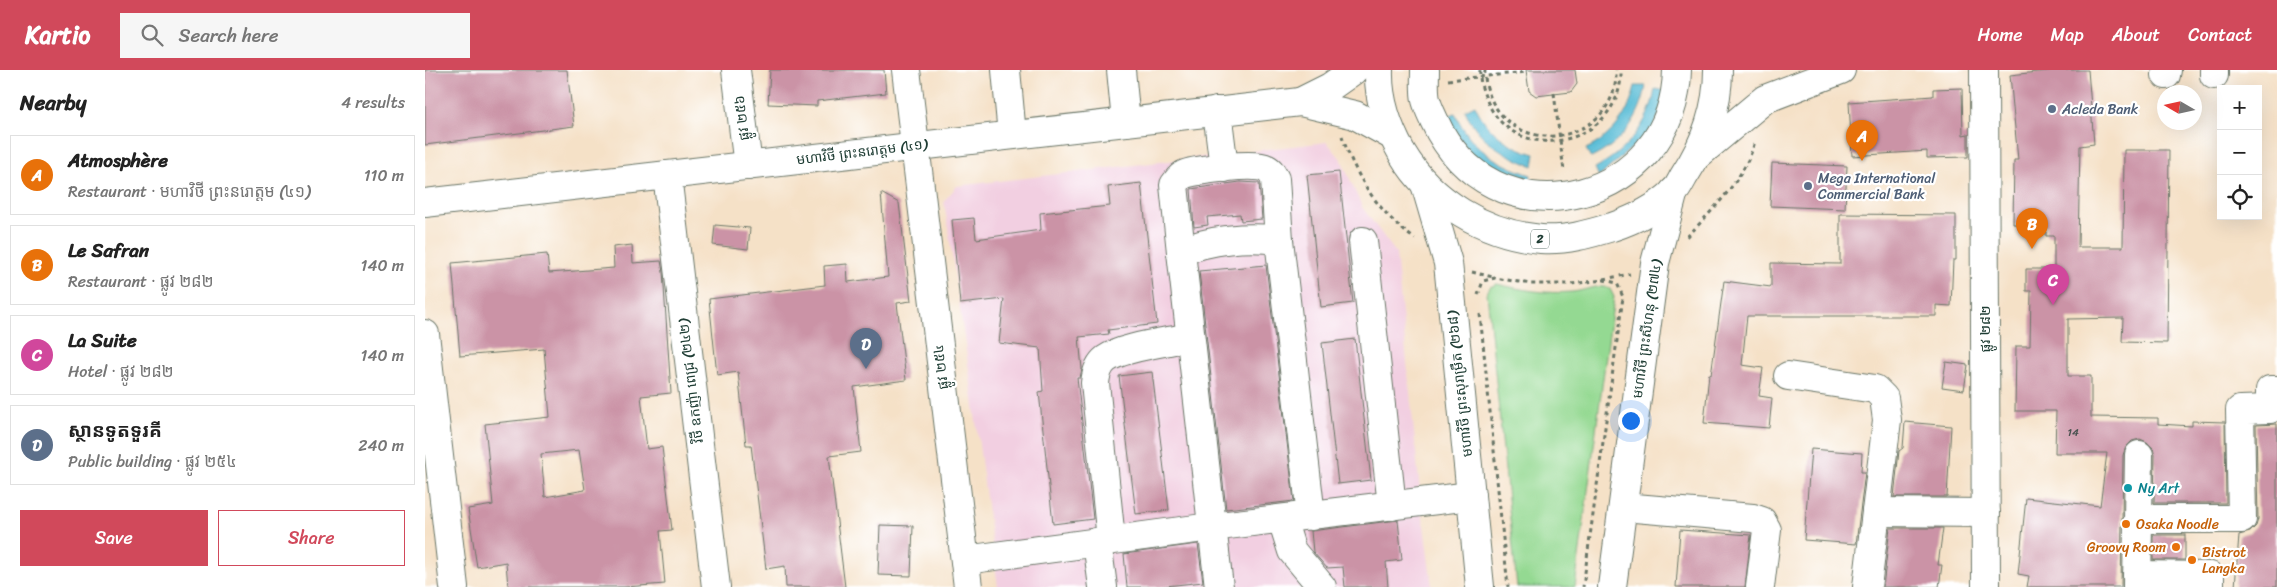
<!DOCTYPE html>
<meta charset="utf-8">
<style>
body{margin:0;font-family:Sriracha,"Noto Sans Khmer",sans-serif;background:#f6f6f6;color:#222}
.controls{position:absolute;right:15px;top:15px;display:grid;overflow:hidden;border-radius:0px;box-shadow:0 5px 20px #0002}
.controls button{width:45px;height:45px;display:grid;place-items:center;padding:0;border:0;border-bottom:1px solid #e0e0e0;background:#fff;color:#222;font:25px sans-serif}
.compass{position:absolute;left:1732px;top:15px;width:45px;height:45px;border-radius:50%;background:#fff;box-shadow:0 5px 20px #0002;rotate:279deg}
.you{position:absolute;left:1205px;top:350px;width:18px;height:18px;margin:-12px;border:4px solid #fff;border-radius:50%;background:#1a73e8;box-shadow:0 0 0 8px #1a73e833}
.badge{display:grid;place-items:center;width:32px;height:32px;border-radius:50%;background:#d1495b;color:#fff;font-size:16px;font-weight:700}
.pin{position:absolute;translate:-50% -41px;filter:drop-shadow(0 1px 2px #0008)}
.pin::after{content:'';position:absolute;top:26px;width:18px;height:15px;background:inherit;clip-path:polygon(0 0,100% 0,50% 100%)}
.list{margin:0;padding:0;list-style:none}
h2{display:flex;justify-content:space-between;align-items:center;height:65px;margin:0;padding:0 20px;font-size:21px}
h2 small{font-size:16px;font-weight:400;color:#767676}
.list li{display:grid;grid-template-columns:32px 1fr auto;gap:15px;align-items:center;box-sizing:border-box;height:80px;margin:0 10px 10px;padding:0 10px;border:1px solid #e0e0e0;border-radius:0px}
.list b{display:block;font-size:19px;white-space:nowrap}
.list p{margin:0;font-size:16px;white-space:nowrap;color:#767676}
.list em{font-size:16px;font-style:normal;color:#767676}
.actions{display:flex;gap:10px;padding:15px 20px}
.actions a{flex:1;padding:11px 0;border:1px solid #d1495b;border-radius:0px;text-align:center;font-size:18px;color:#d1495b}
.actions .main{background:#d1495b;color:#fff}
.icon{flex:none;width:28px;height:28px;fill:none;stroke:currentColor;stroke-width:2;stroke-linecap:round;stroke-linejoin:round}
.map{position:relative;flex:none;width:1852px;height:517px;overflow:hidden}
header{display:flex;align-items:center;gap:30px;box-sizing:border-box;height:70px;padding:0 25px;background:#d1495b;color:#fff}
header strong{font-size:24px}
nav{display:flex;gap:28px;margin-inline-start:auto;font-size:18px}
.search{width:350px;height:45px;background:#f6f6f6;display:flex;align-items:center;gap:12px;box-sizing:border-box;padding:0 18px;border-radius:0px;color:#767676;font-size:19px}
main{display:flex}
aside{flex:1;background:#fff}
.map>svg:first-child{display:block}
</style>
<header>
<strong>Kartio</strong>
<div class="search"><svg class="icon" aria-label="search" viewBox="0 0 24 24"><circle cx="10" cy="10" r="6"/><path d="M15 15l6 6"/></svg>Search here</div>
<nav><a>Home</a><a>Map</a><a>About</a><a>Contact</a></nav>
</header>
<main>
<aside>
<h2>Nearby<small>4 results</small></h2>
<ul class="list">
<li><span class="badge" style="background:#e8710a">A</span><div><b>Atmosphère</b><p>Restaurant · មហាវិថី ព្រះនរោត្តម (៤១)</p></div><em>110 m</em></li>
<li><span class="badge" style="background:#e8710a">B</span><div><b>Le Safran</b><p>Restaurant · ផ្លូវ ២៨២</p></div><em>140 m</em></li>
<li><span class="badge" style="background:#d1479c">C</span><div><b>La Suite</b><p>Hotel · ផ្លូវ ២៨២</p></div><em>140 m</em></li>
<li><span class="badge" style="background:#5c6f8a">D</span><div><b>ស្ថានទូតទួរគី</b><p>Public building · ផ្លូវ ២៥៤</p></div><em>240 m</em></li>
</ul>
<div class="actions"><a class="main">Save</a><a>Share</a></div>
</aside>
<div class="map">
<svg width="1852" height="517" viewBox="0 0 1852 517">
<rect width="100%" height="100%" fill="#fff"/>
<filter id="ink" filterUnits="userSpaceOnUse"><feTurbulence type="fractalNoise" baseFrequency=".02" numOctaves="2"/><feDisplacementMap in="SourceGraphic" scale="10" xChannelSelector="R" yChannelSelector="G"/><feConvolveMatrix kernelMatrix="1 2 1 2 8 2 1 2 1" color-interpolation-filters="sRGB"/></filter>
<filter id="wash" filterUnits="userSpaceOnUse"><feTurbulence type="fractalNoise" baseFrequency=".0096" numOctaves="4" result="noise"/><feDisplacementMap in="SourceGraphic" scale="20" xChannelSelector="R" yChannelSelector="G"/><feGaussianBlur stdDeviation="1.12" result="paint"/><feColorMatrix in="noise" values="0 0 0 0 0 0 0 0 0 0 0 0 0 0 0 0 0 1.4 0 .05"/><feComposite in="paint" operator="in"/></filter>
<g filter="url(#wash)">
<rect width="100%" height="100%" fill="#f5e1c7"/>
<polygon fill="#f2cfe1" points="902,72 916,89 937,137 971,183 996,432 1007,517 573,517 545,307 519,131 532,116"/>
<path fill="#94d992" stroke="#5a8b63" d="M1072,214C1097,220 1121,224 1147,222C1161,221 1172,213 1185,219L1189,227L1150,517H1092L1062,223L1065,217Z"/>
<g fill="#57bbd5" stroke="#3b7c84">
<path d="M1210,16H1221C1215,49 1196,74 1166,88L1161,79C1187,67 1205,43 1210,16Z"/>
<path d="M1230,19L1242,21L1229,58L1174,107L1170,98C1200,82 1225,54 1230,19Z"/>
<path d="M1050,35C1061,61 1084,77 1110,84L1108,96C1079,85 1052,69 1040,40Z"/>
<path d="M1030,43C1046,79 1071,93 1106,105L1104,115L1091,112L1048,87L1020,48Z"/>
</g>
<g id="blocks">
<g fill="#cb93a6" fill-rule="evenodd">
<polygon points="0,0 142,0 149,56 0,75"/>
<polygon points="345,0 459,0 461,23 392,31 392,36 343,34"/>
<polygon points="1101,0 1150,0 1152,14 1146,22 1111,26 1104,21"/>
<polygon points="1631,0 1663,0 1669,74 1655,76 1653,177 1698,177 1699,80 1744,80 1742,273 1697,272 1698,248 1643,249 1643,306 1666,306 1666,347 1733,348 1733,354 1767,356 1767,351 1800,352 1801,433 1729,433 1730,385 1728,378 1722,372 1715,369 1707,371 1701,377 1698,385 1696,517 1602,517 1604,506 1593,504 1601,428 1675,436 1682,383 1630,383 1631,341 1590,341 1591,276 1605,276 1606,221 1601,221 1601,199 1629,199 1629,166 1621,166 1621,155 1588,154 1589,90 1593,90 1585,5"/>
<polygon points="1537,18 1538,65 1543,64 1543,87 1502,88 1502,81 1427,86 1424,32 1508,26 1508,19"/>
<polygon points="1347,93 1422,96 1420,139 1345,136"/>
<polygon points="914,102 928,233 896,237 882,105"/>
<polygon points="815,112 834,113 837,149 816,151 815,144 782,147 783,155 769,157 766,119"/>
<polygon points="716,113 732,254 683,260 684,264 654,267 657,299 655,308 652,308 668,449 628,454 614,322 618,321 615,278 574,273 579,229 535,234 527,150 549,148 551,169 616,160 615,143 685,136 683,117"/>
<polygon points="456,123 474,133 486,231 472,233 481,310 429,317 436,382 404,386 420,517 361,517 360,496 341,499 326,375 321,375 313,302 292,305 284,229 400,215 399,196 422,194 423,212 463,207"/>
<polygon points="1415,144 1531,145 1531,190 1528,190 1526,236 1511,235 1511,246 1322,246 1317,295 1338,298 1334,326 1347,328 1344,358 1279,353 1284,304 1286,305 1299,211 1346,217 1346,193 1415,194"/>
<polygon points="290,155 325,158 323,179 288,175"/>
<path d="M207,175L208,193L236,191L238,202L246,323L216,326L222,379L237,377L247,460L235,461L240,514L201,517H83L81,492L52,497L43,439L68,435L60,354L125,347L119,279L35,286L27,193L122,184L124,203L189,198L188,177ZM154,380L160,420L120,427L116,384Z"/>
<polygon points="841,195 869,431 801,439 774,201"/>
<polygon points="930,269 946,410 913,414 897,273"/>
<polygon points="1521,292 1543,295 1539,320 1517,317"/>
<polygon points="727,302 744,440 711,444 694,306"/>
<polygon points="1480,352 1526,356 1522,427 1469,427 1474,381 1478,378"/>
<polygon points="1852,354 1852,517 1810,517 1814,465 1825,462 1831,456 1833,449 1831,355"/>
<polygon points="1386,379 1437,383 1436,402 1440,402 1431,474 1379,470"/>
<polygon points="973,450 977,490 961,492 963,517 920,517 918,497 902,498 888,482 886,461"/>
<polygon points="455,455 488,456 486,506 453,505"/>
<polygon points="1465,458 1518,458 1513,495 1517,495 1514,517 1458,517"/>
<polygon points="1255,460 1326,465 1320,517 1251,517"/>
<rect x="1728" y="465" width="32" height="25"/>
<polygon points="773,474 778,512 732,517 702,517 699,484"/>
</g>
</g>
</g>
<g filter="url(#ink)">
<use href="#blocks" fill-opacity="0" stroke="#6a7667" stroke-width="1"/>
<g fill="none" stroke-linecap="round" stroke-linejoin="round">
<defs>
<g id="minor">
<polyline points="311,0 323,96"/>
<polyline points="481,0 543,517"/>
<polyline points="581,0 587,65"/>
<polyline points="696,0 701,52"/>
<path d="M1000,0C1000,10 999,21 1001,30C1004,41 1010,52 1015,62C1079,176 1250,130 1252,0"/>
<polyline points="1559,0 1561,517"/>
<polyline points="1741,5 1742,0"/>
<polyline points="1789,5 1789,0"/>
<polyline points="792,41 799,98"/>
<polyline points="242,105 291,517"/>
<polyline points="938,171 967,436"/>
<path d="M756,182L749,115C752,111 755,106 760,104C772,100 830,92 840,98C846,100 847,104 850,109L854,170"/>
<polyline points="0,264 29,517"/>
<polyline points="1363,306 1450,319 1459,328 1462,350 1442,517"/>
<polyline points="1198,437 1328,448 1337,451 1342,460 1335,517"/>
<polyline points="1451,442 1561,443"/>
<polyline points="857,449 867,481 897,517"/>
<polyline points="1714,449 1817,449 1815,340 1845,339 1845,320 1852,320"/>
<path d="M686,470L670,313C671,304 673,295 681,289C697,277 743,272 764,267"/>
<polyline points="672,472 678,517"/>
<polyline points="540,490 786,457 1046,426"/>
<polyline points="1712,505 1785,506 1785,517"/>
<path d="M794,517L756,182C785,169 822,166 854,170L886,446"/>
<polyline points="1712,517 1714,385"/>
</g>
<g id="major">
<path d="M954,0C953,29 963,58 977,83C1006,132 1060,164 1116,169C1140,171 1164,164 1187,157C1208,150 1232,138 1249,122C1253,118 1256,111 1259,106C1280,74 1293,39 1293,0"/>
<polyline points="875,32 905,17 929,0"/>
<polyline points="1274,84 1340,29 1416,0"/>
<polyline points="1000,114 1023,193 1055,517"/>
<polyline points="0,133 875,32 930,45 968,66"/>
<polyline points="1187,517 1230,193 1249,121"/>
</g>
</defs>
<use href="#minor" stroke="#6a7667" stroke-width="30"/>
<use href="#major" stroke="#6a7667" stroke-width="30"/>
<g stroke="#6a7667" stroke-width="3" stroke-dasharray="4 4" stroke-linecap="butt">
<path d="M1055,0C1054,13 1059,25 1065,37C1099,99 1198,71 1196,0"/>
<path d="M1060,0C1059,11 1063,23 1068,33C1101,92 1194,67 1191,0"/>
<polyline points="1023,10 1102,2"/>
<polyline points="1129,23 1139,101"/>
<path d="M917,66C931,108 955,144 990,169"/>
<path d="M1262,167C1288,139 1320,109 1330,71"/>
<polyline points="1047,202 1068,207"/>
<polyline points="1179,209 1205,204"/>
<polyline points="1053,225 1058,211 1070,208 1106,214 1146,214 1179,210 1192,213 1198,227 1158,517"/>
<polyline points="1055,244 1083,517"/>
</g>
<use href="#minor" stroke="#fff" stroke-width="28"/>
<use href="#major" stroke="#fff" stroke-width="28"/>
</g>
</g>
<g fill="#5c6f8a" stroke="#fff" stroke-width="2">
<circle cx="1627" cy="39" r="5"/>
<circle cx="1383" cy="116" r="5"/>
</g>
<circle fill="#0f9aa8" stroke="#fff" stroke-width="2" cx="1703" cy="418" r="5"/>
<g fill="#e8710a" stroke="#fff" stroke-width="2">
<circle cx="1701" cy="454" r="5"/>
<circle cx="1751" cy="477" r="5"/>
<circle cx="1767" cy="490" r="5"/>
</g>
<g text-anchor="middle" dominant-baseline="central" stroke-width="4.5" stroke-linejoin="round" paint-order="stroke">
<g font-size="11" fill="#4a5250">
<text x="1648" y="362">14</text>
</g>
<rect fill="#fff" stroke="#627771" stroke-width="1" x="1106" y="159.5" width="18" height="19" rx="4"/>
<g font-size="12" font-weight="bold" fill="#1f3d34">
<text x="1115" y="169">2</text>
</g>
<g font-size="14" fill="#4e5e75" stroke="#fff" text-anchor="start">
<text x="1637" y="39">Acleda Bank</text>
<text x="1393" y="108">Mega International<tspan x="1393" dy="16">Commercial Bank</tspan></text>
</g>
<g font-size="14" fill="#1f3d34" stroke="#fff">
<text transform="translate(317 48) rotate(-97)">ផ្លូវ ២៥៦</text>
<text transform="translate(437 82) rotate(-7)">មហាវិថី ព្រះនរោត្តម (៤១)</text>
<text transform="translate(1222 259) rotate(-82)">មហាវិថី ព្រះសីហនុ (២៧៤)</text>
<text transform="translate(1560 259) rotate(-90)">ផ្លូវ ២៨២</text>
<text transform="translate(516 297) rotate(-97)">ផ្លូវ ២៥៤</text>
<text transform="translate(266 311) rotate(-97)">វិថី ឧកញ៉ា ពេជ្រ (២៤២)</text>
<text transform="translate(1035 314) rotate(-96)">មហាវិថី ព្រះសុរាម្រឹត (២៦៨)</text>
</g>
<g font-size="14" fill="#0d838f" stroke="#fff" text-anchor="start">
<text x="1713" y="418">Ny Art</text>
</g>
<g font-size="14" fill="#c56008" stroke="#fff" text-anchor="start">
<text x="1711" y="454">Osaka Noodle</text>
<text x="1741" y="477" text-anchor="end">Groovy Room</text>
<text x="1777" y="482">Bistrot<tspan x="1777" dy="16">Langka</tspan></text>
</g>
</g>
</svg>
<div class="controls">
<button>+</button>
<button>−</button>
<button><svg class="icon" aria-label="locate" viewBox="0 0 24 24"><circle cx="12" cy="12" r="6"/><path d="M12 2v4M12 18v4M2 12h4M18 12h4"/></svg></button>
</div>
<svg class="compass" viewBox="-18 -18 36 36"><path d="M0-13l5 13h-10z" fill="#e53935"/><path d="M0 13l5-13h-10z" fill="#767676"/></svg>
<div class="you"></div>
<div class="pin badge" style="left:1437px;top:91px;background:#e8710a">A</div>
<div class="pin badge" style="left:1607px;top:179px;background:#e8710a">B</div>
<div class="pin badge" style="left:1628px;top:235px;background:#d1479c">C</div>
<div class="pin badge" style="left:441px;top:299px;background:#5c6f8a">D</div>
</div>
</main>
